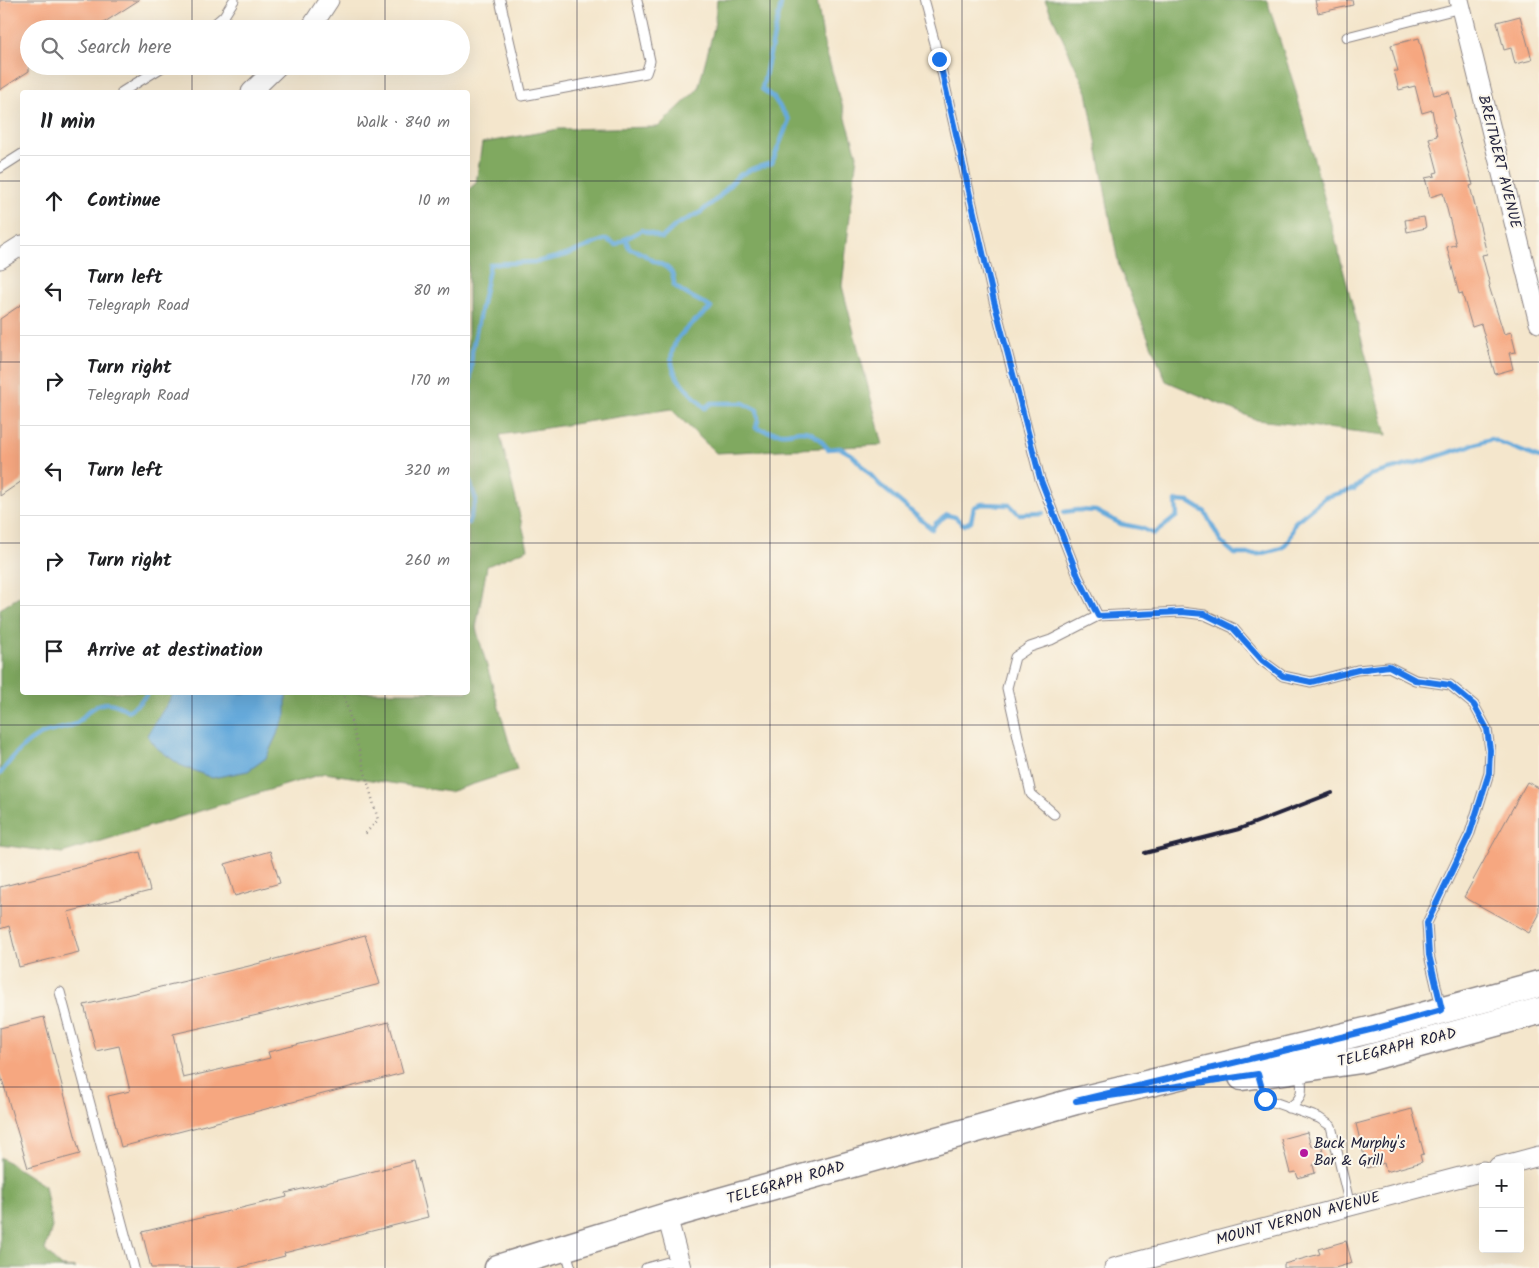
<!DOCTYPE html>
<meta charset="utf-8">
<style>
body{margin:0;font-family:Kalam,sans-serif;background:#f2f2f2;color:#202124}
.controls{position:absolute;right:15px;bottom:15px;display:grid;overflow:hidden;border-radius:5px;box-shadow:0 5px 20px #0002}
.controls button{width:45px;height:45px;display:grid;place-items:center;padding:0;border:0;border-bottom:1px solid #e0e0e0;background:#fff;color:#202124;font:25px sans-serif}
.stop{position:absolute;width:15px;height:15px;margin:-11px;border:4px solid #1a73e8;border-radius:50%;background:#fff}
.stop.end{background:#1a73e8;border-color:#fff;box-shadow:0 1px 5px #0008}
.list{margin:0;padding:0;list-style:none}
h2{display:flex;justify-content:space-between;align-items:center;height:65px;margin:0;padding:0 20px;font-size:21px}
h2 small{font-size:16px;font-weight:400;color:#757577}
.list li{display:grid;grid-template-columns:32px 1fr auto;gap:15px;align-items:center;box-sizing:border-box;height:90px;padding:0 20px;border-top:1px solid #e0e0e0}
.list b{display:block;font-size:19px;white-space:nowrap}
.list p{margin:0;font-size:16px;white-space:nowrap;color:#757577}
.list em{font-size:16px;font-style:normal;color:#757577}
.icon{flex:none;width:28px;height:28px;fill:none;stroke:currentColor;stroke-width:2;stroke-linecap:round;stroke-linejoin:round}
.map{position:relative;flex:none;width:1539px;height:1268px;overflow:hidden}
.search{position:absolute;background:#fff;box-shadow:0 5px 20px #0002;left:20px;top:20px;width:450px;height:55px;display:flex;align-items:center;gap:12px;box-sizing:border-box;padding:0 18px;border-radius:28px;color:#757577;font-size:19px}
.panel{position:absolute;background:#fff;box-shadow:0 5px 20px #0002;left:20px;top:90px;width:450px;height:605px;border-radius:5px}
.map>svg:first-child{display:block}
</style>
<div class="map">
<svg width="1539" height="1268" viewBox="0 0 1539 1268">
<rect width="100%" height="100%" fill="#fbf7ec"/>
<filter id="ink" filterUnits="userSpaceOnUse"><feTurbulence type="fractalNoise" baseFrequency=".02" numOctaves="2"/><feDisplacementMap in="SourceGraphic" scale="10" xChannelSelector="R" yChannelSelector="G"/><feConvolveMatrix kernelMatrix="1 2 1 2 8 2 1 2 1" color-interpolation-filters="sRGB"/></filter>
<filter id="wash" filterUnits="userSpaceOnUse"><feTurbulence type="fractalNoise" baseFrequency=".0096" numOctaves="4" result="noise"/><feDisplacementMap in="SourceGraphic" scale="20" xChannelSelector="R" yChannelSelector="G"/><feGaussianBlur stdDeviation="1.12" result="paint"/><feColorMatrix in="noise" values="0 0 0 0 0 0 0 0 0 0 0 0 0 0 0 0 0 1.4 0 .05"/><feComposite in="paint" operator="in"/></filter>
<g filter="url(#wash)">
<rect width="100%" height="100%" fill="#f4e6cc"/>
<g fill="#80a960" stroke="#51664e">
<polygon points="717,0 817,0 824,44 857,155 842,286 883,445 716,453 671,409 500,435 528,549 487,566 476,628 517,770 449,792 325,773 62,853 0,845 0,609 22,595 22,692 468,692 468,190 476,183 482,143 559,129 658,127 698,89 714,28"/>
<polygon points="1045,0 1267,0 1295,88 1387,435 1257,420 1166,381 1119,267 1087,92"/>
<polygon points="0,1157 45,1186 52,1227 45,1250 61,1267 76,1268 0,1268"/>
</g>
<polygon fill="#66aadb" stroke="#44668b" points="174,693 286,693 286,715 266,758 248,771 212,778 180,765 157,748 147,735"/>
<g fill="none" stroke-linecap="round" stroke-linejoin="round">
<g stroke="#66aadb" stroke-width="4.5">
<path d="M625,239L630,249C639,250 644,255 652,260C666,267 674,268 674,285C685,296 699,299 711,308C690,325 660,344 676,375C680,384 697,399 705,408L711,403H743L757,410L758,420L756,428C766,431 777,434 787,433C796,432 802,429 811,433C818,436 823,443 828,449L840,448L851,454L880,485L932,529L936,523L947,515L955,517L964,525L971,521L974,507L982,504L1010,505L1019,514L1043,513"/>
<polyline points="468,424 472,351 490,264 536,262 566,255 606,239 616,245 625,239 642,230 662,238 676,225 701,212 718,198 738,176 752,169 772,163 789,120 773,97 762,89 782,0"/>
<polyline points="468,476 476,500 468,523"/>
<polyline points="1064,512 1077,510 1096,511 1121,524 1141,528 1154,534 1177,516 1176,501 1189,502 1205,512 1221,542 1235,554 1260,554 1282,548 1289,540 1295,522 1326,497 1354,489 1370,475 1423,461 1491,439 1539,458"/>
<path d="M0,774C11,759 24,742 42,734C52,730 64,729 75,724C81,721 84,715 89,711C103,700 113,701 128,711L138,704L149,692"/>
</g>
</g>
<g id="blocks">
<g fill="#f6a780">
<polygon points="0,0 139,0 94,29 29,29 29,71 0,90"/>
<polygon points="1315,0 1352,0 1353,5 1318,13"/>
<polygon points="1520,16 1532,60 1515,64 1511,48 1504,50 1497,22"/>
<polygon points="1419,38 1434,95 1449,92 1455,116 1453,117 1473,185 1470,186 1487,254 1482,255 1490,285 1489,286 1504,334 1511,332 1516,352 1509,353 1513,369 1495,374 1481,324 1472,327 1462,293 1459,294 1447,247 1456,245 1443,193 1430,197 1425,178 1435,176 1434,173 1438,172 1429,138 1437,136 1432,110 1422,113 1415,86 1399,90 1394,71 1398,71 1391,45"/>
<polygon points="1424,217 1426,228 1407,232 1405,220"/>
<polygon points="22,304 22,481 0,496 0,319"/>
<polygon points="1527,782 1539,788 1539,915 1529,933 1464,897"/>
<polygon points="270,851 280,883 235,896 225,864"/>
<polygon points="140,852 150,891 68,912 79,952 19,967 9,926 0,929 0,887"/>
<polygon points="365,935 380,984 262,1014 173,1034 183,1078 270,1058 268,1052 389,1022 403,1073 121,1147 108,1096 130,1091 119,1046 96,1051 84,1005 249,966"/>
<polygon points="44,1017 80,1154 28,1168 0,1072 0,1028"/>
<polygon points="1412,1109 1424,1154 1420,1155 1422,1162 1386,1172 1384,1163 1367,1168 1356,1124"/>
<polygon points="1307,1132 1311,1146 1321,1144 1325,1159 1320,1160 1321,1163 1313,1165 1315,1173 1298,1178 1296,1172 1290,1173 1281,1139"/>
<polygon points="414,1161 428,1217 284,1253 285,1256 238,1268 151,1268 142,1232 287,1197 286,1193"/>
<polygon points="1346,1241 1352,1263 1335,1268 1284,1268 1284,1264 1320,1254 1318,1249"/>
</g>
</g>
</g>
<g filter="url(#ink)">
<use href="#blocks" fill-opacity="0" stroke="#8b8484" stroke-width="1"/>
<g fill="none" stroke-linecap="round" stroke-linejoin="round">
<defs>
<g id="lane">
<polyline points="500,0 522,96 646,73 650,61 637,0"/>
<polyline points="923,0 939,59 994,301 1040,479 1078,576 1098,616"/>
<polyline points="209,29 224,16 234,0"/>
<polyline points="1347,37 1461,8"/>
<polyline points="122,92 164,66"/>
<polyline points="0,168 22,154"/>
<polyline points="1054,814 1031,794 1007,688 1015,657 1030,647 1051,640 1098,616 1181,612 1205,615 1233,628 1261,660 1283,676 1311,682 1357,670 1389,667 1415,680 1450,685 1474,705 1487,729 1490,750 1489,773 1470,833 1427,923 1429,955 1441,1007"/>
<polyline points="60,992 134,1268"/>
<polyline points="1259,1077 1265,1099 1319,1118 1331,1126 1350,1206"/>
<path d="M1288,1108C1305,1099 1302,1088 1300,1072"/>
<polyline points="565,1249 571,1268"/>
<polyline points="646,1268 679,1259"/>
</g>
<g id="street">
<polyline points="1459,0 1539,323"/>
<polyline points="310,29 329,0"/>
<polyline points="251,92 278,66"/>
<polyline points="0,259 22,245"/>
<polyline points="1498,1167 1539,1156"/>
<polyline points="667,1216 681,1268"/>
<polyline points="1114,1268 1483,1171"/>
</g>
<g id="secondary">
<polyline points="1242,1077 1361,1060 1539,1011"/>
<polyline points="498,1268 667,1216 1076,1101 1374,1029 1539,984"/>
</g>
</defs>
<use href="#lane" stroke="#8b8484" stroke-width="11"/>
<use href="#street" stroke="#8b8484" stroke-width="21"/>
<use href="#secondary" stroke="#8b8484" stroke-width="29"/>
<polyline stroke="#8b8484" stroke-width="2.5" stroke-dasharray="1 4" stroke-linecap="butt" points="343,692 378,820 363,836"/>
<use href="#lane" stroke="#fff" stroke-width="9"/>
<use href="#street" stroke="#fff" stroke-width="19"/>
<use href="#secondary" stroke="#fff" stroke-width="26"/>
<polyline stroke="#22223b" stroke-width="4" points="1145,853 1239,829 1332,793"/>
</g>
</g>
<g fill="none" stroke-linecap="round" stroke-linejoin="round" filter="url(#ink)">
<polyline stroke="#1a73e8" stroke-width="6" points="939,59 994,301 1040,478 1078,576 1098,616 1181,612 1205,614 1233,628 1262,660 1283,676 1311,682 1358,670 1389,666 1415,680 1450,685 1474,705 1487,729 1490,750 1489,773 1470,833 1427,923 1429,955 1442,1010 1374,1029 1076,1101 1258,1074 1265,1099"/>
</g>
<path fill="none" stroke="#22223b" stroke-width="1" stroke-opacity="0.55" d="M192,0V29M385,0V29M577,0V1268M770,0V1268M962,0V1268M1154,0V1268M1347,0V1268M192,66V92M385,66V92M0,181H22M468,181H1539M0,362H22M468,362H1539M0,543H22M468,543H1539M192,692V1268M385,692V1268M0,725H1539M0,906H1539M0,1087H1539"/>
<circle fill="#b5179e" stroke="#fbf7ec" stroke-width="2" cx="1304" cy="1153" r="5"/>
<g text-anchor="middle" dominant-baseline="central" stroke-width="4" stroke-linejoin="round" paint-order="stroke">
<g font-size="15" fill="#22223b" stroke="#fbf7ec">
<text transform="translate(1499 162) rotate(76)">BREITWERT AVENUE</text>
<text transform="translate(1397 1048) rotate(-14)">TELEGRAPH ROAD</text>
<text transform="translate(786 1183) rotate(-16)">TELEGRAPH ROAD</text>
<text transform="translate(1298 1219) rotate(-15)">MOUNT VERNON AVENUE</text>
</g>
<g font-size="15" fill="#22223b" stroke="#fbf7ec" text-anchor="start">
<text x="1314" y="1144">Buck Murphy's<tspan x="1314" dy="17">Bar &amp; Grill</tspan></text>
</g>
</g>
</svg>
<div class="controls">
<button>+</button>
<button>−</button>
</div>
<div class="stop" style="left:1265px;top:1099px"></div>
<div class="stop end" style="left:939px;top:59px"></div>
<div class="search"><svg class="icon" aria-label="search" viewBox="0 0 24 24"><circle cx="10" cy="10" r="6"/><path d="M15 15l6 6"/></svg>Search here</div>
<section class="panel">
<h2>11 min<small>Walk · 840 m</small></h2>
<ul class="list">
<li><svg class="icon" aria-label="ahead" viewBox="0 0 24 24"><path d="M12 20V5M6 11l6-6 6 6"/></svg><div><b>Continue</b></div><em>10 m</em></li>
<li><svg class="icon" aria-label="left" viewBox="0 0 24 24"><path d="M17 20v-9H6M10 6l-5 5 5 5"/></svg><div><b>Turn left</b><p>Telegraph Road</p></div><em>80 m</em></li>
<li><svg class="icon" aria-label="right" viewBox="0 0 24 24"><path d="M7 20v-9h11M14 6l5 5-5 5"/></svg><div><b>Turn right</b><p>Telegraph Road</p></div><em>170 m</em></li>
<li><svg class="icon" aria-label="left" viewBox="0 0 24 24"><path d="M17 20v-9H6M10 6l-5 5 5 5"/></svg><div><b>Turn left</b></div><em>320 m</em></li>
<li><svg class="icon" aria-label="right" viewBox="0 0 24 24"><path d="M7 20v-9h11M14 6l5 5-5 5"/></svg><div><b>Turn right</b></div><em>260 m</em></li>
<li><svg class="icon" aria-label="arrive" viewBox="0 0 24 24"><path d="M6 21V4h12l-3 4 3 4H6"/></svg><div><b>Arrive at destination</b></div></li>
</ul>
</section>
</div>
